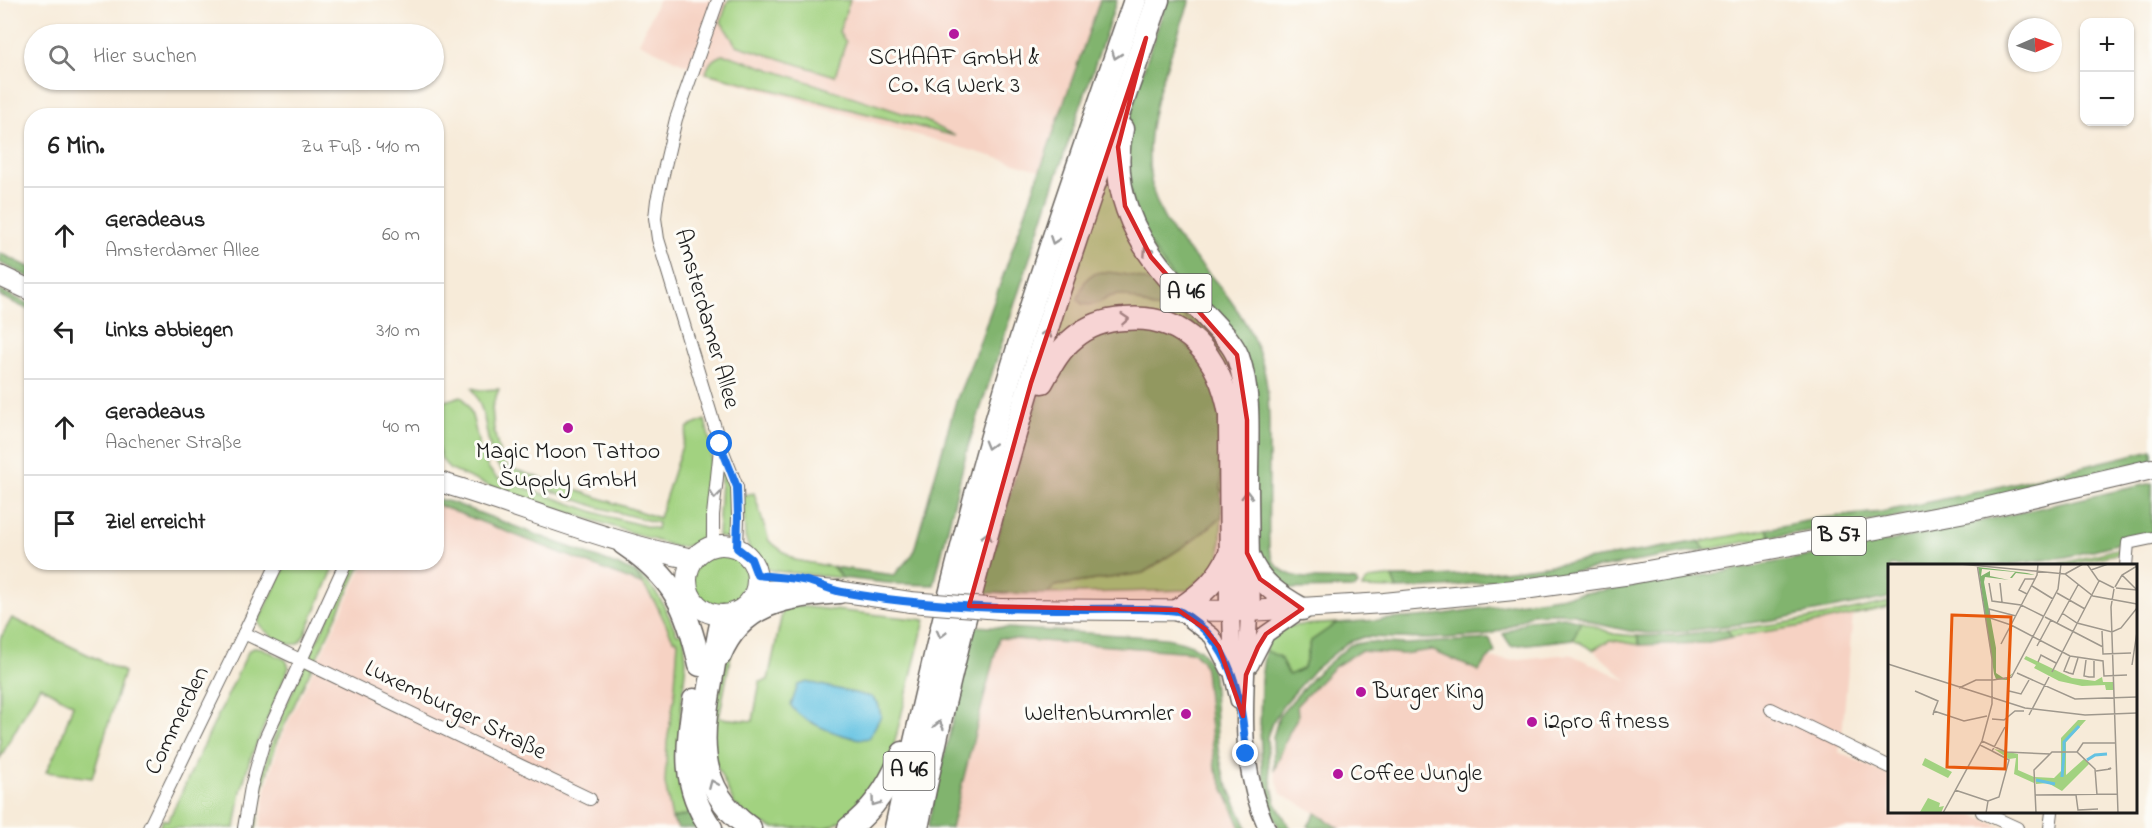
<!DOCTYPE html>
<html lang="de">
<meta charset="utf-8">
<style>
body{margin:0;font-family:"Indie Flower",sans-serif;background:#f6f6f6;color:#222}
.controls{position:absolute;right:18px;top:18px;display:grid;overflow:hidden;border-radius:12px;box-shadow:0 2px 4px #0004}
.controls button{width:54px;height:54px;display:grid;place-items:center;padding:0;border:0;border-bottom:2px solid #e0e0e0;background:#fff;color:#222;font:30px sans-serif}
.compass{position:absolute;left:2008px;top:18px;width:54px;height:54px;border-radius:50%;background:#fff;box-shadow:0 2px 4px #0004;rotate:88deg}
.stop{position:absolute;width:18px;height:18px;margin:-14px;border:4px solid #1a73e8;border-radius:50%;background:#fff}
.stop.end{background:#1a73e8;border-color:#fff;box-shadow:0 2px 6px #0008}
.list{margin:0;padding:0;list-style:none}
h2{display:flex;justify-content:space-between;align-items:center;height:78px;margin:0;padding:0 24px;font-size:26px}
h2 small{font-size:20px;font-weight:400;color:#767676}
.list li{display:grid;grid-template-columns:39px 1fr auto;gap:18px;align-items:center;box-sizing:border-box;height:96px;padding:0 24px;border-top:2px solid #e0e0e0}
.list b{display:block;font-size:22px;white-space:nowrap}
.list p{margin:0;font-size:20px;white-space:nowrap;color:#767676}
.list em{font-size:20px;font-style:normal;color:#767676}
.icon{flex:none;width:33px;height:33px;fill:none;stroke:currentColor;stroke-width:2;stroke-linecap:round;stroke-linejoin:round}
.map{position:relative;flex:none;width:2152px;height:828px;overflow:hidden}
.search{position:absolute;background:#fff;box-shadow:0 2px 4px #0004;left:24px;top:24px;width:420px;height:66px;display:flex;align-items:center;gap:15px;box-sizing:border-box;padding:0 21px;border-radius:33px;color:#767676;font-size:22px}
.panel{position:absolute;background:#fff;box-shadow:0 2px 4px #0004;left:24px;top:108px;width:420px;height:462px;border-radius:24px}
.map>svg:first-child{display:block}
</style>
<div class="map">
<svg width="2152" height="828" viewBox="0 0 2152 828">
<rect width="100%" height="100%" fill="#fdfcf7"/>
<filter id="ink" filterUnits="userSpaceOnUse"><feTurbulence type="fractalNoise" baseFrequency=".0167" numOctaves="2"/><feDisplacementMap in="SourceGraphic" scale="12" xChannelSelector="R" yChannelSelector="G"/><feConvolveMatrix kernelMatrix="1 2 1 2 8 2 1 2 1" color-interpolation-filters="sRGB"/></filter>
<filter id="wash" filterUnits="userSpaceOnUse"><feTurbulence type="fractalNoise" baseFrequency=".008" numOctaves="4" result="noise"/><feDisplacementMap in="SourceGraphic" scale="24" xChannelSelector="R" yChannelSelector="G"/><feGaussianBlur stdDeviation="1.35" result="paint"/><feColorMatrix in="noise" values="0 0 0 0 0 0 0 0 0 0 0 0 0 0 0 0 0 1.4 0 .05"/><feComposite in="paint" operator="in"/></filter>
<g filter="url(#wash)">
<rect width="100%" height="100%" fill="#f7ebd9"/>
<g fill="#f6d2c3">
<polygon points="658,0 1102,0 1039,170 705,74 639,43"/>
<polygon points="437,504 643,585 656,604 673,639 678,640 674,699 667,742 665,783 672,819 678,828 260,828 266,790 280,740 362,569 367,563 436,562"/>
<polygon points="1853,615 1842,734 1839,752 1889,776 1890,812 1966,812 2002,828 1339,828 1316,813 1281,794 1274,771 1289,733 1298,716 1297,705 1334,667 1360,651 1403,654 1431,650 1442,655 1510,660 1570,654 1628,681 1593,650 1610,640 1657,646 1704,643"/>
<polygon points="999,638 1193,652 1202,661 1205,669 1215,768 1241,828 951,828"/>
</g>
<g fill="#a2d280" stroke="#5f774e" stroke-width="1.5">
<polygon points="728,0 850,0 839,32 846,42 835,76 736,45 721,22"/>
<path d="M722,55L730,56L926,121L955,136L706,73C709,63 712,59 722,55Z"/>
<polygon points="1115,154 1236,365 1238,503 1050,354"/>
<path d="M472,388L480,390L499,389L492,407L494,430L500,456L506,465L516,470L659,518L688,427L705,420C707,429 710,439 711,448C712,461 707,528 701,537C696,546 686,546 676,547L496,489L449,469L441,458L437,443L436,407L442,402L461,396C481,416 471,454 497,478L606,516L657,529L658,523L597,507L507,475C487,460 489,436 483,414C481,405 476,396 472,388Z"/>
<polygon points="722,461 732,488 732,539 718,537"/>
<polygon points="754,493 769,541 795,560 833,567 842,578 775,571 761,567 749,548 745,537 743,495"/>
<polygon points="1222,517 1220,562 1188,590 1047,594 1055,586 1143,573 1192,541"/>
<polygon points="1767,529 1771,537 1705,550 1699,542"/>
<polygon points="2120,548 2120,553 2068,565 2046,565 2068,562"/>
<circle cx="722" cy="580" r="29"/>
<path d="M285,563H336L305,634C303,636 302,640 300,642C289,651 263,632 258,622L286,565Z"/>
<path d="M361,563H365L359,569L277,741L263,787L256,828H251C263,735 311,653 353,570Z"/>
<path d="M635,572C659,589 665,608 677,634L684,633L686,661L680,720L693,813L672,819L665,783L667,742L674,699L678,641L673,639L656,604Z"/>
<path d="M1392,577L1397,589L1362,588C1365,576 1382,578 1392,577Z"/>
<path d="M1889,602V607L1802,626L1732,637L1727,629C1782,626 1835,614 1889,602Z"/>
<polygon points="797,606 925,620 892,753 873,793 849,816 832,826 823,828 773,828 754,820 734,804 713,757 712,727 727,649 732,649 719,718 753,721 760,682 768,680 783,609"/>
<polygon points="12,618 124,672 92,778 46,772 60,743 73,704 40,686 0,758 0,639"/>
<polygon points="1581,621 1614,634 1637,636 1640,645 1610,640 1593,650 1573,639"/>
<polygon points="1337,623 1311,641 1304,668 1289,676 1284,665 1265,650 1269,640 1288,626"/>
<polygon points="255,647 262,648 286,660 289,667 249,762 241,791 235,828 159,828 163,819 168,821 249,650"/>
</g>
<g fill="#81b46e" stroke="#4e6845" stroke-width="1.5">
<polygon points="1100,0 1117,0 1051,193 967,450 934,585 896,584 842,578 833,567 894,575 913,554 956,401 978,347"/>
<path d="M1167,0H1190C1164,77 1118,168 1179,240C1209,274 1243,308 1258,350C1270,381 1269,412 1269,444C1269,479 1268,514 1269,549C1271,553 1272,559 1274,562C1289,586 1334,576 1356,581L1358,585L1355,588L1284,589L1256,568L1249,389L1136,224L1124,155L1130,118L1140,80Z"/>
<polygon points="0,253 31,268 31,278 0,263"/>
<path d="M1101,272C1161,273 1190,307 1223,352L1220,355L1216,352C1205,337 1190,318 1172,311C1165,308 1159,309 1153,308C1141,304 1130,295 1117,295C1103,296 1102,308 1082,304L1078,299C1083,285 1085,274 1101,272Z"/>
<polygon points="0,290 31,305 31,311 0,296"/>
<polygon points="1115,324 1178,335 1218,382 1222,517 1192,541 1143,573 1055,586 1047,594 982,593 1032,416 1043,386 1069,348"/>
<polygon points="2152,450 2152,463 1965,507 1771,537 1767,529 1820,518 1881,512 1968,494"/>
<polygon points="2152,483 2152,535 2066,557 1997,566 1890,566 1889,598 1773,620 1678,632 1647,633 1629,631 1598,624 1575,614 1556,613 1532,614 1504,629 1484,636 1427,639 1364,637 1347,643 1314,670 1282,707 1272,723 1267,737 1269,770 1275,802 1290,828 1279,828 1268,806 1262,767 1260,729 1261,680 1265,650 1280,657 1289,675 1304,668 1311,641 1337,623 1430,616 1713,574 1900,539"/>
<polygon points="437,499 451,502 635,572 643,585 443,507 437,504"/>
<path d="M1699,541L1705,550L1562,574L1522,577L1446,587L1397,589L1392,577C1495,577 1598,559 1699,541Z"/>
<polygon points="1564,617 1581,621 1573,639 1511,646 1503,634 1528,620"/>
<path d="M975,626L1166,638C1194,644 1207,646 1213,677L1218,750L1224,777L1247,828H1241L1215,768L1205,669L1202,661L1193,652L999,638L951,828H927Z"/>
<polygon points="1727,629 1732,637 1704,643 1640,645 1637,636 1678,635"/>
<polygon points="1490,639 1495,652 1484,663 1479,671 1431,650 1403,654 1360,651 1334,667 1297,705 1298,716 1289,733 1274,771 1273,737 1279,716 1314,676 1350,645 1366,642 1406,644"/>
<polygon points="693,813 702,828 678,828 672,819"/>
<polygon points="1316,813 1339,828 1311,828 1308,826"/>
</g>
<path fill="#64c2e2" stroke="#406f7f" stroke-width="1.5" d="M808,682L871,697L878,703L881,716L869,738C853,743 797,721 791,705L798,685Z"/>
</g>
<g filter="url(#ink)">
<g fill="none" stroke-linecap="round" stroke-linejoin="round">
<defs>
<g id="minor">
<polyline points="718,0 676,119 657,200 655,218 658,239 720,444 737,487 738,517 737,548"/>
<polyline points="713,546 713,515 720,448"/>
<polyline points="278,562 244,633 590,799"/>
<polyline points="2126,566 2128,543 2152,538"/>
<polyline points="1771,709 1890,767"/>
<polyline points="1982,812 2017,828"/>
<polyline points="149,828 244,633"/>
<polyline points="244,828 251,787 264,741 346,562"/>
<polyline points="2050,828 2052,812"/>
</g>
<g id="secondary">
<polyline points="1178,610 1212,636 1229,669"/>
<polyline points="1231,611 1233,676 1239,701"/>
<path d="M1249,611C1247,686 1234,757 1267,828"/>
<polyline points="1250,665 1266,634 1302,609"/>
</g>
<g id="primary">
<polyline points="0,276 32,291"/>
<path d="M436,481C523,506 604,542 693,559"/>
<circle cx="722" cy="580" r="35"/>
<path d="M755,593C805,582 860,595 910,602"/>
<polyline points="1000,609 1249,611 1384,603 1524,589 1631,574 1819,540 1976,510 2152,469"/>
</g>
<g id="motorway">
<path d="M1122,129C1109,185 1133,238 1170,279C1182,292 1196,304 1208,318C1219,330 1232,342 1238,357C1251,394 1247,437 1247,475C1247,520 1248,566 1249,611"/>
<path d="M1042,382C1051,366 1059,350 1074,338C1088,326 1105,320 1124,319C1186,313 1220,357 1230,414L1231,611"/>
<path d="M624,544C674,578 687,607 700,665"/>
<path d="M1249,557C1258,582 1279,596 1302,609"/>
<path d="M1178,610C1204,593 1218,580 1231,552"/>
<path d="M723,616C718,634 716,652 713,670C702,731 692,787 750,828"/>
<path d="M720,655C742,602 788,596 839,592"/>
<path d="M694,700C686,748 682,786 711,828"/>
<path d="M849,828C875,809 891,782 903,753"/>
<path d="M896,828C928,680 963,532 1006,388C1045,257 1091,129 1135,0"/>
<path d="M917,828C962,604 1026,383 1100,167C1119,111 1139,56 1158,0"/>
</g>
</defs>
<use href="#minor" stroke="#69645e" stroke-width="14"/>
<use href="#secondary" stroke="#69645e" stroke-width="19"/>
<use href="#primary" stroke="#69645e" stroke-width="22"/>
<use href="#motorway" stroke="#69645e" stroke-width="25"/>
<use href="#minor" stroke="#fff" stroke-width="12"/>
<use href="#secondary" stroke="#fff" stroke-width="16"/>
<use href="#primary" stroke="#fff" stroke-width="20"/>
<use href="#motorway" stroke="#fff" stroke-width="22"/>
<defs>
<polyline id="primary-bridge" points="910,602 1000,609"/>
</defs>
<use href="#primary-bridge" stroke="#69645e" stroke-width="22" stroke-linecap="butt"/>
<use href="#primary-bridge" stroke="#fff" stroke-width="20"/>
</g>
<defs><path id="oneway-chevron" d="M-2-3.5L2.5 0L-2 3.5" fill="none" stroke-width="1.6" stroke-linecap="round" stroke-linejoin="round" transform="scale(1.5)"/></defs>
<g stroke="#999">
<use href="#oneway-chevron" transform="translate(1116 55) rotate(109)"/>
<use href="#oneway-chevron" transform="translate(1054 240) rotate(109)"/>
<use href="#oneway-chevron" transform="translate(1147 251) rotate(-124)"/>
<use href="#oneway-chevron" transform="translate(1125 319) rotate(-4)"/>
<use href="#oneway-chevron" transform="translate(1047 333) rotate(-72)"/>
<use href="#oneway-chevron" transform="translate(989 445) rotate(106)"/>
<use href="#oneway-chevron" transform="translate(715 495) rotate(96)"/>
<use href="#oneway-chevron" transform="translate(1247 495) rotate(-90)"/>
<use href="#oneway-chevron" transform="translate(987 536) rotate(-75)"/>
<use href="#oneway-chevron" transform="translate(941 634) rotate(104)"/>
<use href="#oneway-chevron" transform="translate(939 725) rotate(-77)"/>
<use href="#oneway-chevron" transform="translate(713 784) rotate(-113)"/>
<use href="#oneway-chevron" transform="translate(875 802) rotate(126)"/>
</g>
</g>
<g fill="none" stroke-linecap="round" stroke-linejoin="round" filter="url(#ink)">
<path stroke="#1a73e8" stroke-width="8" d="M720,444L737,487L738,517L737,548L751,559L757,575C775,577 794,577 811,582C821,585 831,590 842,592C913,605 986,609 1059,609C1077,609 1171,607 1181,612C1233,642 1242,698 1246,754"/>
</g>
<path fill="#d62828" fill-opacity="0.2" stroke="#d62828" stroke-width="4.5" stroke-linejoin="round" d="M1146,38L1118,147L1125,206L1151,257L1237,355L1247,420V553L1260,579L1302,609L1266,634L1258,647L1246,675L1243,716L1219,647L1205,629L1178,610L969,606L1031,383Z"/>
<g fill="#b5179e" stroke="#fdfcf7" stroke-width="2">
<circle cx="954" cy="34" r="6"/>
<circle cx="568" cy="428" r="6"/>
<circle cx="1361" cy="692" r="6"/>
<circle cx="1186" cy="714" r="6"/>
<circle cx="1532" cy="722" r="6"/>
<circle cx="1338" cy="774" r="6"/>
</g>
<g text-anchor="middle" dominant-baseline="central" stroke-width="6" stroke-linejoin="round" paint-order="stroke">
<g fill="#fdfcf7" stroke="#605f5e" stroke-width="1.5">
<rect x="1160.5" y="274" width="51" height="38" rx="4.5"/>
<rect x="1812" y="517" width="54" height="38" rx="4.5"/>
<rect x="883.5" y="752" width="51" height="38" rx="4.5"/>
</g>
<g font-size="22" font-weight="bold" fill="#1c1c1c">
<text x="1186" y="293">A 46</text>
<text x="1839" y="536">B 57</text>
<text x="909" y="771">A 46</text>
</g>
<g font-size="24" fill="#1c1c1c" stroke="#fdfcf7" text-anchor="start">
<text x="954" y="58" text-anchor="middle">SCHAAF GmbH &amp;<tspan x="954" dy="28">Co. KG Werk 3</tspan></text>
<text x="568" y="452" text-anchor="middle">Magic Moon Tattoo<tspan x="568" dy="28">Supply GmbH</tspan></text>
<text x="1373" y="692">Burger King</text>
<text x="1174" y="714" text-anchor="end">Weltenbummler</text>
<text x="1544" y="722">i2pro fitness</text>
<text x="1350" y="774">Coffee Jungle</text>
</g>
<g font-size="24" fill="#1c1c1c" stroke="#fdfcf7">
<text transform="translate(706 319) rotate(74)">Amsterdamer Allee</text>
<text transform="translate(455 711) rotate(26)">Luxemburger Straße</text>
<text transform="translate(178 721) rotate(-64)">Commerden</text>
</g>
</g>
<g transform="translate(1888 564)">
<rect width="249" height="249" fill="#f7ebd9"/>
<path d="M138,92L184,114L207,117L214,113L215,118H225V126H218L217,121L194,122L171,117L146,104L148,101L136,95ZM190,156H198L178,178V211L196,195L201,200L174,227L160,219L148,220L147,213L166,214L173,207V174ZM106,185L130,190V206L146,213V219L126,210L128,194L121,195ZM37,194L64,208L60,214L34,201ZM40,234L52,239L51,243L56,242L53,249L32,248Z" fill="#a2d280"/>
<path d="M90,3L139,9L147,11L128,9L124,14H122L127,8L94,5L93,12L102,7V12L121,16L97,13L96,18L108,84V109L117,115L125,109L119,116L108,115L106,110Z" fill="#81b46e"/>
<path fill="none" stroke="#64c2e2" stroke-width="3" d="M176,187V178L191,162M199,196L207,191L219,190M174,213L176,189M148,216L167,220"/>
<path fill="none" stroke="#9f988d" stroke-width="1.5" d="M72,0L177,10L205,32L249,40M199,0L210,16L226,24M203,6L220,0M177,10L195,0M234,11L248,25M101,19L104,37L133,41L155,52M112,19L114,38M144,22L165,35M227,23L234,11L249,2M228,24L249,26M226,25L223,43L230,249M169,29L197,45M139,30L131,26L137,15H147M174,49L189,59L224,68L233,64L249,44M157,53L215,83M169,59L190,21M123,61L182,92L215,97L216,112L239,111M123,61L102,54L101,45L128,52M214,67L215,90L243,89M113,80L149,11L150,0M149,82L163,56M182,92L176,107L181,109L185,110L190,94M198,96L196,112L201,113H206V97M150,98L153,91L168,99M0,100L137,144L197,151L249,149M244,101L249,68M164,108L211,17M129,109L187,135L249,133M123,114L170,25L173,0M105,116L124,113M71,124L88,116H105M27,127L50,137L46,147M121,127L133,130L141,116M45,151L46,147L76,157L99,152M141,151L161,113M104,155L116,156L127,147H136M94,177L118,188L162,190M92,181L104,187L117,163M189,188L195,179H227M208,207L222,205L223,204L220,205M67,226L100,237L98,249M147,231L230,230M188,231L190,246L210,245M100,237L111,233L121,196L104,187M55,249L94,177L104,140V95L89,0M148,249L146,206L164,188H189L207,205L209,231"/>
<path fill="#e8590c" fill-opacity="0.15" stroke="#e8590c" stroke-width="3" d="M64,51L123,53L117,205L59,203Z"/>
<rect width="249" height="249" fill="none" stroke="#1c1c1c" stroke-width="3"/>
</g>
</svg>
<div class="controls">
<button>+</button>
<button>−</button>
</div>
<svg class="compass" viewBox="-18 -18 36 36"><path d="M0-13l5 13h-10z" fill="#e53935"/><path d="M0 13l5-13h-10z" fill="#767676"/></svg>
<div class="stop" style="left:720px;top:444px"></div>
<div class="stop end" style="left:1246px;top:754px"></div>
<div class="search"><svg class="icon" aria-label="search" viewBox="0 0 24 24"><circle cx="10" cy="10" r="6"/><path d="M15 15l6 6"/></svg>Hier suchen</div>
<section class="panel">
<h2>6 Min.<small>Zu Fuß · 410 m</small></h2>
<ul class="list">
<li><svg class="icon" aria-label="ahead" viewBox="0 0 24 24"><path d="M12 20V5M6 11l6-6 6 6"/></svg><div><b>Geradeaus</b><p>Amsterdamer Allee</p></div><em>60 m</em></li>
<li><svg class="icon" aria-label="left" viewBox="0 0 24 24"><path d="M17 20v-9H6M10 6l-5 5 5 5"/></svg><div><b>Links abbiegen</b></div><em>310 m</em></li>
<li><svg class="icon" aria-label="ahead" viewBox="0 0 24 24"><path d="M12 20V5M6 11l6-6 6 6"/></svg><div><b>Geradeaus</b><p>Aachener Straße</p></div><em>40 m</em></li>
<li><svg class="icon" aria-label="arrive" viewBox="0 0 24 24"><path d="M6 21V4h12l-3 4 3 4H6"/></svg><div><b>Ziel erreicht</b></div></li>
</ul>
</section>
</div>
